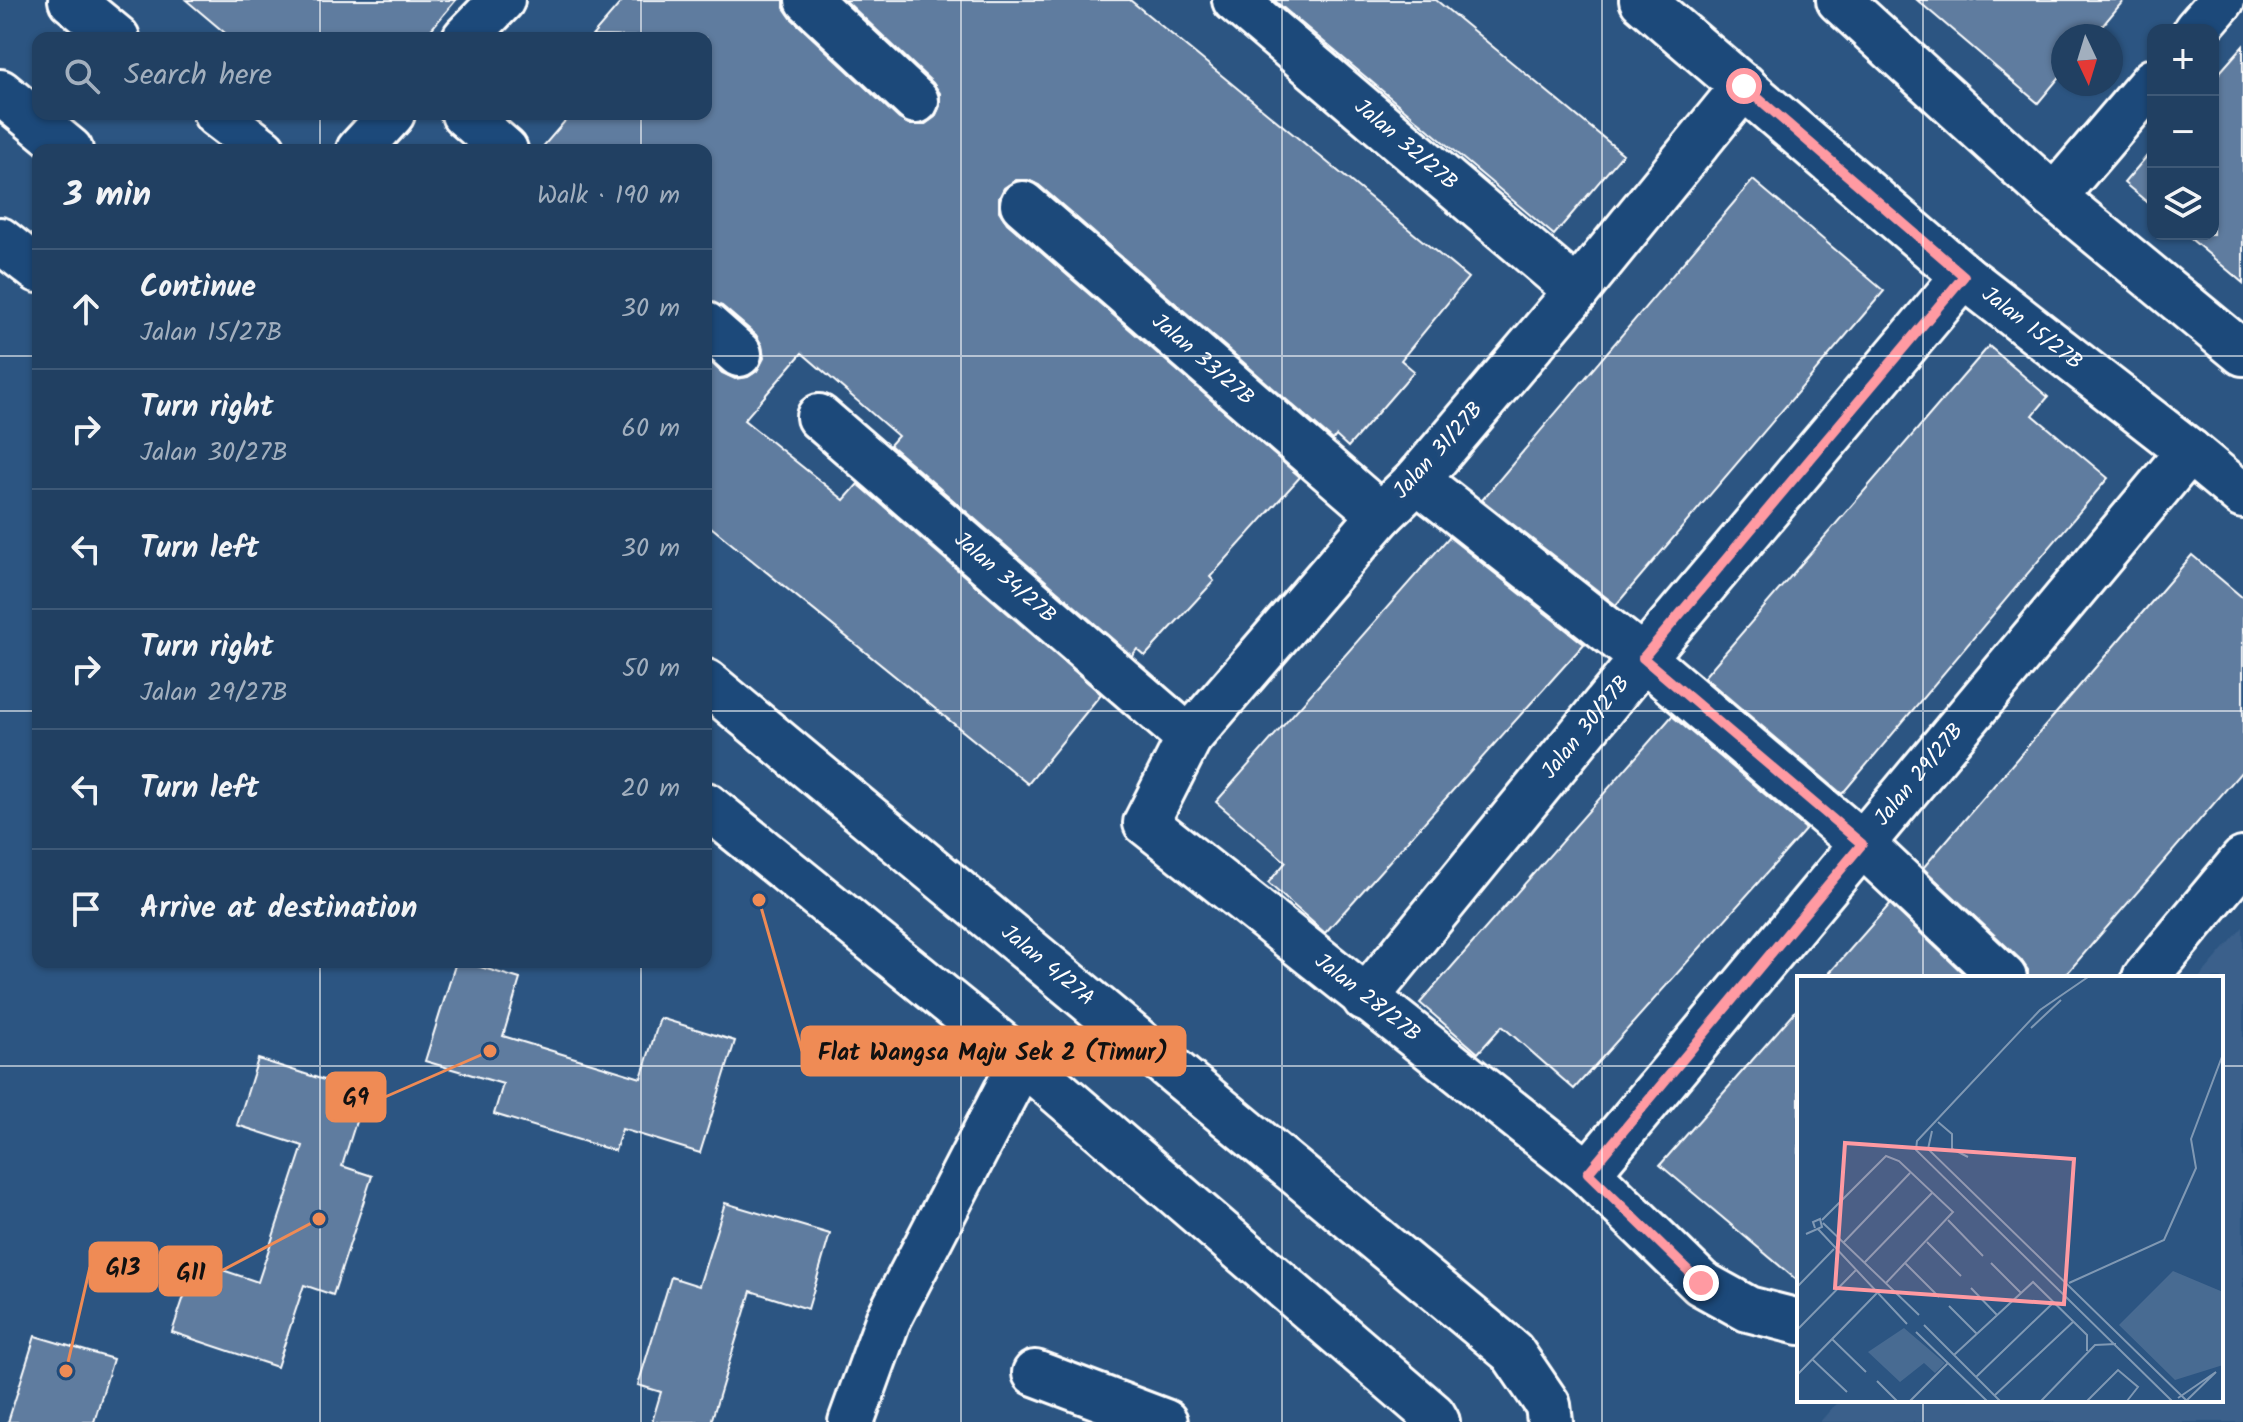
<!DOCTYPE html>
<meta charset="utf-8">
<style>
body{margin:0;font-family:Kalam,sans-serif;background:#294768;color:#f1f3f6}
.controls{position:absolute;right:24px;top:24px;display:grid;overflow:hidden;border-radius:16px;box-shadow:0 2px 6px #0004}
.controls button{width:72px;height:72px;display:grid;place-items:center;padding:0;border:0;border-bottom:2px solid #3e5977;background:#214062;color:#f1f3f6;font:40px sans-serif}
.compass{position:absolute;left:2051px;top:24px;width:72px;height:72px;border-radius:50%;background:#214062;box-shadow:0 2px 6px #0004;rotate:176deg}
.stop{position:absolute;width:24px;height:24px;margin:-18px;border:6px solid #ff9aa2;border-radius:50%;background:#fff}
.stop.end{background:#ff9aa2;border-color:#fff;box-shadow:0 2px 8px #0008}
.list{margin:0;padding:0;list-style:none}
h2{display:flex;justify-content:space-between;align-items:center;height:104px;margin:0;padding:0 32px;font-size:34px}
h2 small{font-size:26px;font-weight:400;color:#a2afbe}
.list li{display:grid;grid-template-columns:52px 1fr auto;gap:24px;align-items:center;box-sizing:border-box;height:120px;padding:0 32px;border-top:2px solid #3e5977}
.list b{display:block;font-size:30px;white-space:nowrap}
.list p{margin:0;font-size:26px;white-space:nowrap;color:#a2afbe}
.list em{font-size:26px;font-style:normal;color:#a2afbe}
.icon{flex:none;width:44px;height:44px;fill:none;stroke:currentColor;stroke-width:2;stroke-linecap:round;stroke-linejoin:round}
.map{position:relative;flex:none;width:2243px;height:1422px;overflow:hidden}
.search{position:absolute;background:#214062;box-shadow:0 2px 6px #0004;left:32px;top:32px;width:680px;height:88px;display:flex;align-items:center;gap:20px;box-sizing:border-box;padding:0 28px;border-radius:16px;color:#a2afbe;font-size:30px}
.panel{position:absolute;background:#214062;box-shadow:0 2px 6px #0004;left:32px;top:144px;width:680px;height:824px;border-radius:16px}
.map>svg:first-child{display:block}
</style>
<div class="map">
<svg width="2243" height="1422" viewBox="0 0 2243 1422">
<rect width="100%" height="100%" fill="#2c5582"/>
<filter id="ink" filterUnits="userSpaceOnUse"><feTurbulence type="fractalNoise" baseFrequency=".0125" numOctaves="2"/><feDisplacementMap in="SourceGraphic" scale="16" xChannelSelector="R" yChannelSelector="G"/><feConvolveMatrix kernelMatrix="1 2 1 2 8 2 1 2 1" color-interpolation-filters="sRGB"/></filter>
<g filter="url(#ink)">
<polygon fill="#3b618b" points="2243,927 2243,1422 1820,1422 1839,1400 2221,1400 2221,978 2199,978"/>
<g fill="#5e7c9f" stroke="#fff" stroke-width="2">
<polygon points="186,0 456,0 424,38 231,38"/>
<polygon points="623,0 784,0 784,8 791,18 899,119 911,125 924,125 935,117 940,106 940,93 933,83 845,0 1130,0 1468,278 1401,360 1414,371 1348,447 1336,436 1333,440 1039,185 1028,180 1016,180 1004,188 999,198 999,211 1007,223 1300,477 1210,577 1214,581 1145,656 1137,649 1132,656 890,445 898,436 802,353 744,420 844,500 858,484 1101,694 1028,784 706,523 706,358 722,373 735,379 748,377 757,371 764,358 762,345 756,335 722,306 706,301 706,150 540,150 571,114 706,114 706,38 592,36"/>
<polygon points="1274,0 1436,0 1623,154 1554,235"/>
<polygon points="1917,0 2124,0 2094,36 2063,36 2063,73 2038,103"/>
<polygon points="2243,46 2243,283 2185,234 2213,234 2213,80"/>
<polygon points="2153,149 2153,207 2124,183"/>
<polygon points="1753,180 1884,291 1616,605 1482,500"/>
<polygon points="1989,346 2048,397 2033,415 2108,478 1842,794 1704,677"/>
<polygon points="1449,537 1584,644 1325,933 1268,883 1286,862 1216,802"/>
<polygon points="2192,555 2243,598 2243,770 2063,978 2028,978 2028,970 2021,960 1923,868"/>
<polygon points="1672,716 1806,829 1574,1089 1502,1026 1478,1053 1420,1003"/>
<polygon points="1890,904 1968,978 1825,978"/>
<polygon points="456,962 464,962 520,979 503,1036 641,1078 660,1018 735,1041 700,1153 622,1129 615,1151 494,1114 503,1084 425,1061"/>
<polygon points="1799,1007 1799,1282 1660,1165"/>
<polygon points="258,1059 365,1093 342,1166 372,1176 333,1295 304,1285 277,1367 172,1332 196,1261 258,1282 303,1146 237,1125"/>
<polygon points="725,1203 830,1234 808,1309 751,1291 711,1422 652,1422 661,1392 638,1385 671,1277 699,1286"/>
<polygon points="35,1336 113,1359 94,1422 8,1422"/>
</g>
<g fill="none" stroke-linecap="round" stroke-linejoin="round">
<defs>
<g id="minor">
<polyline points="71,0 117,38"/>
<polyline points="808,0 916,101"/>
<path id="s1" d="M1235,0L1577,291"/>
<path id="s2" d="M1642,0L1964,276L2189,451L2243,496"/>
<polyline points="1839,0 2054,197 2243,353"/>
<polyline points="2196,30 2222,0"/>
<polyline points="465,38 502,0"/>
<path id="s3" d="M1744,86L1577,291L1417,480L1381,515L1189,738L1146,823L1588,1173L1701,1283L1748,1309L1799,1322"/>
<polyline points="0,92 70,150"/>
<polyline points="216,114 263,150"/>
<polyline points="464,114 505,150"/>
<polyline points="359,150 392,114"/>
<polyline points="2054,197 2153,81"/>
<path id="s4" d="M1023,204L1381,515"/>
<polyline points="0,240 38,270"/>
<polyline points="706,325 739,354"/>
<path id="s5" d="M819,417L1189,738"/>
<polyline points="1417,480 1643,658 1862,844 2004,978"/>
<path id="s6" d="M706,682L1512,1352L1548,1405L1550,1422"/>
<polyline points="706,805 1022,1061 1433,1415 1437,1422"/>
<polyline points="2145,978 2243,860"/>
<path id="s7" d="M1365,999L1643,658L1964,276"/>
<path id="s8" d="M1588,1173L2189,451"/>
<polyline points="1035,1373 1165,1422"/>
<polyline points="851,1422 888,1320 1022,1061"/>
</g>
</defs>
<use href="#minor" stroke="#fff" stroke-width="50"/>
<use href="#minor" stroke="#1f4a7a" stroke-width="44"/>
</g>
</g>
<g fill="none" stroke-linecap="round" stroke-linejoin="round" filter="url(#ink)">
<polyline stroke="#ff9aa2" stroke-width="10" points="1701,1283 1588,1173 1862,844 1643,658 1964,276 1744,86"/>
</g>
<path fill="none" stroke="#fff" stroke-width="2" stroke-opacity="0.55" d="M320,0V38M641,0V38M961,0V1422M1282,0V1422M1602,0V1422M1923,0V978M320,114V150M641,114V150M0,356H38M706,356H2243M0,711H38M706,711H2243M320,962V1422M641,962V1422M0,1066H1799M2221,1066H2243M1923,1400V1422"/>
<g text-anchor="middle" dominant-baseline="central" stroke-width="7" stroke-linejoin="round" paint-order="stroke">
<g font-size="22" fill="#fff" stroke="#1f4a7a">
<text stroke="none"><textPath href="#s1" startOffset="224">Jalan 32/27B</textPath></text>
<text stroke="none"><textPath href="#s2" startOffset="510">Jalan 15/27B</textPath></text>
<text stroke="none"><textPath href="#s4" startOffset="238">Jalan 33/27B</textPath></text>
<text transform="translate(1439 451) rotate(-48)">Jalan 31/27B</text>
<text stroke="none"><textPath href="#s5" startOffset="246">Jalan 34/27B</textPath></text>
<text stroke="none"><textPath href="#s7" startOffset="350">Jalan 30/27B</textPath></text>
<text stroke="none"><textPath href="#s8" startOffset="518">Jalan 29/27B</textPath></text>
<text stroke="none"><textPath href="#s6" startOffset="444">Jalan 4/27A</textPath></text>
<text stroke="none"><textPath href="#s3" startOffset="1234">Jalan 28/27B</textPath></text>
</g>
</g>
<g transform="translate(1797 976)">
<rect width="426" height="426" fill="#2c5582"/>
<path d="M376,295L426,316V389L378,404L322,349ZM107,352L148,387L138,397L127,387L103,406L71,376Z" fill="#486b92"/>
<path fill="none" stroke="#8099b4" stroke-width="2" d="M291,1L243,34L120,165L119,174L375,425M234,52L264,24M141,146L155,158V173L171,181M135,155L131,173L390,425M25,244L89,180L102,185L156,236L89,307M151,244L186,280M26,247L122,339M21,253L110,348M9,258L25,251L23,243L16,246L18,252M130,266L164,300M46,267L113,197M68,286L135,217M108,287L142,321M194,287L224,317M272,307L367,264L399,192L394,163L426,78M0,311L37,273M174,312L200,339M152,330L180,358M127,349L203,425M0,354L59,294M119,356L190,425M35,363L69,396M157,379L236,306L290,359V375M15,383L50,416M0,399L80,317M179,401L257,326M80,405L100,425M198,419L277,345M381,422L419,396L389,425M113,425L151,387M244,425L298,369L319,368M290,425L321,394L341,411L330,425"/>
<path fill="#ff9aa2" fill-opacity="0.15" stroke="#ff9aa2" stroke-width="4" d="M48,167L277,183L267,328L38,312Z"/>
<rect width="426" height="426" fill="none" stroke="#fff" stroke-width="4"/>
</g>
<path fill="none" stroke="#ef8b55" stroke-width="3" d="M759 900L802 1051M490 1051L385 1097M66 1371L90 1267M319 1219L221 1271"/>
<g fill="#ef8b55" stroke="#1f4a7a" stroke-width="3">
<circle cx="759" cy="900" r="8"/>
<circle cx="490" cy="1051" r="8"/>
<circle cx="66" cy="1371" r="8"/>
<circle cx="319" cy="1219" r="8"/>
</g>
<g fill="#ef8b55" stroke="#ef8b55" stroke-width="3">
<rect x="802" y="1027" width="383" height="48" rx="8"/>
<rect x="327" y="1073" width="58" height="48" rx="8"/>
<rect x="90" y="1243" width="67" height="48" rx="8"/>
<rect x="160" y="1247" width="61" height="48" rx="8"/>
</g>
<g font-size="24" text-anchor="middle" font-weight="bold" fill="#111">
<text x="993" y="1060">Flat Wangsa Maju Sek 2 (Timur)</text>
<text x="356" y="1105">G9</text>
<text x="123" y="1275">G13</text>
<text x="191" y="1280">G11</text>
</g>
</svg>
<div class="controls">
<button>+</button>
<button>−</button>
<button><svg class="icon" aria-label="layers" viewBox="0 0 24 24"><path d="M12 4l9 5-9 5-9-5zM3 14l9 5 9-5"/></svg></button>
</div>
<svg class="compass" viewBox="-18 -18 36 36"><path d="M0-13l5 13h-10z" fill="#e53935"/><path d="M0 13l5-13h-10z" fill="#a2afbe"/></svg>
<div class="stop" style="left:1744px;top:86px"></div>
<div class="stop end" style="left:1701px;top:1283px"></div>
<div class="search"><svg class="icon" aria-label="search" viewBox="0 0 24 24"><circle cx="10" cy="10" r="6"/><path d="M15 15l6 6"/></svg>Search here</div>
<section class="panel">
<h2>3 min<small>Walk · 190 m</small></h2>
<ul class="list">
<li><svg class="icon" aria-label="ahead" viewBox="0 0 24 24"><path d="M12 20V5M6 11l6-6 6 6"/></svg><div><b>Continue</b><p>Jalan 15/27B</p></div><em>30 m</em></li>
<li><svg class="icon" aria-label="right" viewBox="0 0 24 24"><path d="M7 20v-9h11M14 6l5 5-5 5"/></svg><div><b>Turn right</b><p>Jalan 30/27B</p></div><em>60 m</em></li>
<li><svg class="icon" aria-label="left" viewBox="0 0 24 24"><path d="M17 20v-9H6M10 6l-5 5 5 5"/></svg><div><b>Turn left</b></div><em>30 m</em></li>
<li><svg class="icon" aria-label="right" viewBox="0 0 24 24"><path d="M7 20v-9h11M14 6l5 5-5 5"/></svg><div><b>Turn right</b><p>Jalan 29/27B</p></div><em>50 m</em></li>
<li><svg class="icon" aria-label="left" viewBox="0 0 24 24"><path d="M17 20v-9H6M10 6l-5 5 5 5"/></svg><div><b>Turn left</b></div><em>20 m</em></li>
<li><svg class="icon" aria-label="arrive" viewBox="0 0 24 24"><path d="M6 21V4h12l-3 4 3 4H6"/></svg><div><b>Arrive at destination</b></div></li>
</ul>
</section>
</div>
